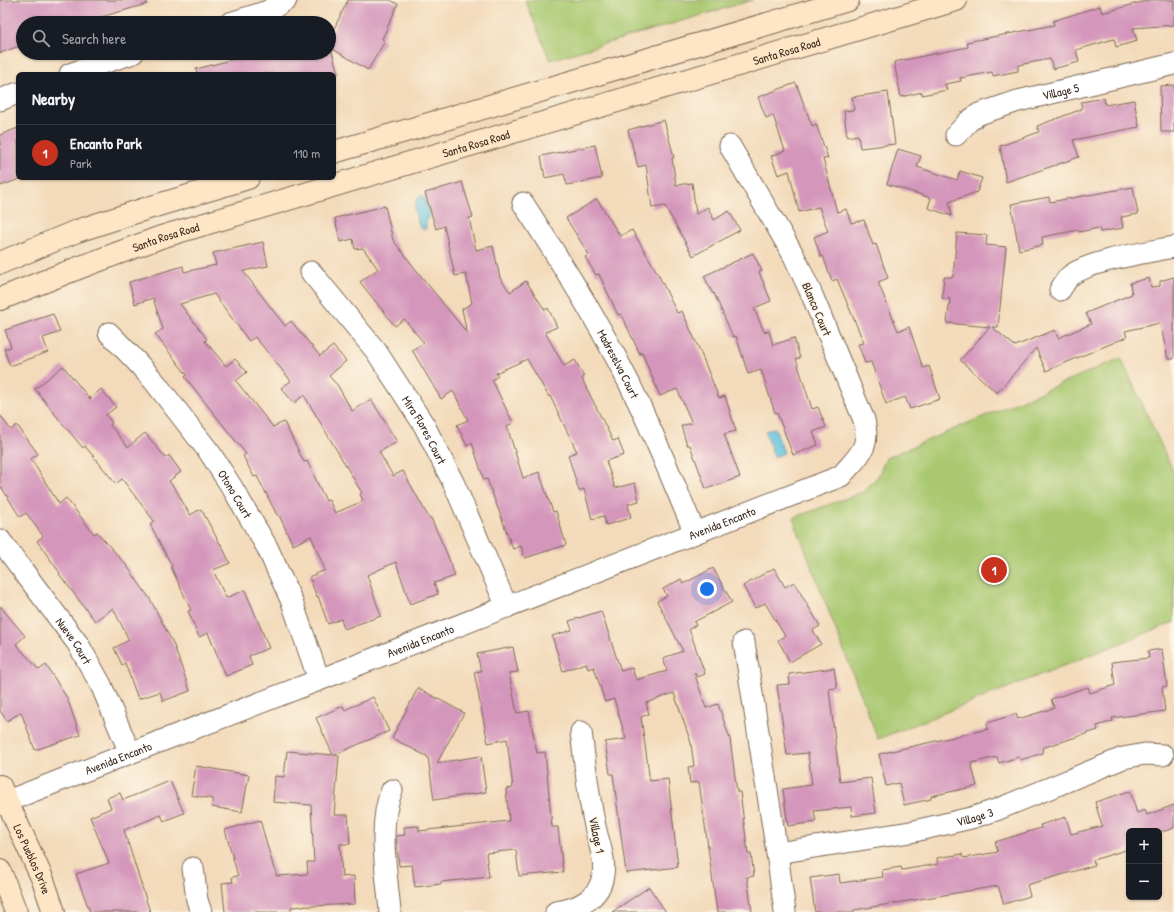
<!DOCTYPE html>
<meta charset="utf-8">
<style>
body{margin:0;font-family:"Patrick Hand",sans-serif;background:#242831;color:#f1f3f6}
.controls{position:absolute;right:12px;bottom:12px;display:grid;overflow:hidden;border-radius:6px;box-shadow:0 1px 3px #0004}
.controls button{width:36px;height:36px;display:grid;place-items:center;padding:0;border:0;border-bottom:1px solid #363941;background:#171b24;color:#f1f3f6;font:20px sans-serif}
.you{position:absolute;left:707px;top:589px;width:14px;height:14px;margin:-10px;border:3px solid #fff;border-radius:50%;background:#1a73e8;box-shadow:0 0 0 6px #1a73e833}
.badge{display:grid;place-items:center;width:26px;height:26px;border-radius:50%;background:#c8321e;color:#fff;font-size:13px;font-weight:700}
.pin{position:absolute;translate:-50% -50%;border:2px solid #fff;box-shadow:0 1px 4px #0006}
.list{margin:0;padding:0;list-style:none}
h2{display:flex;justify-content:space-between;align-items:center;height:52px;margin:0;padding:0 16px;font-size:17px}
h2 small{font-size:13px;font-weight:400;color:#9ea1a6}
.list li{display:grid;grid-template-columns:26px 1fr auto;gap:12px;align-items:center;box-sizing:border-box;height:56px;padding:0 16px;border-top:1px solid #363941}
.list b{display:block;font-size:15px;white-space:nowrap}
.list p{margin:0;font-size:13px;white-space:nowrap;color:#9ea1a6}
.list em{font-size:13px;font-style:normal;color:#9ea1a6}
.icon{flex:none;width:22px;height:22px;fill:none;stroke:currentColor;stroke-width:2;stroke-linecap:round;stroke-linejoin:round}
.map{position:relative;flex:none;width:1174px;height:912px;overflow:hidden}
.search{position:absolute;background:#171b24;box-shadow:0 1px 3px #0004;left:16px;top:16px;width:320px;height:44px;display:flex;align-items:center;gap:10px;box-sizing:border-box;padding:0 14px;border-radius:22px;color:#9ea1a6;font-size:15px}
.panel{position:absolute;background:#171b24;box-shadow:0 1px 3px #0004;left:16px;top:72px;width:320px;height:108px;border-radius:6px}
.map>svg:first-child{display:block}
</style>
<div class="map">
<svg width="1174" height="912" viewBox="0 0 1174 912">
<rect width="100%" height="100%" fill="#fcf5e5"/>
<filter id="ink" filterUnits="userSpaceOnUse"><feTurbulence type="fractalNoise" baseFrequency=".025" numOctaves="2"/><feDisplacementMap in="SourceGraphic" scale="8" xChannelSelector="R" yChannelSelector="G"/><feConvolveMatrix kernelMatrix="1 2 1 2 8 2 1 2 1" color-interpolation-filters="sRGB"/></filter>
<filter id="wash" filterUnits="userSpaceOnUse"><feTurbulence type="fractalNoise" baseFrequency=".012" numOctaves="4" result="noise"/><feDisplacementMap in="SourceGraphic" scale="16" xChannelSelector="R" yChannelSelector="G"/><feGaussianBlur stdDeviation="0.9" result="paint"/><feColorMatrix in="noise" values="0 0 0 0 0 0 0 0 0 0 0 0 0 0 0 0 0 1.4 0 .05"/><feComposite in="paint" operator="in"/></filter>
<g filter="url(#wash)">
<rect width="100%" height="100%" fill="#f3daba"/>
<g fill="#a9c86f" stroke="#727946">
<polygon points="525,0 753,0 550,60"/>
<polygon points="1121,358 1174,473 1174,622 878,739 793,518 863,492 878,476 886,458"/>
</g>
<g fill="#5fc2dd" stroke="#4d767e">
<path d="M422,195C427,202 429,209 429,217L426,219V229H421C416,220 410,202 422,195Z"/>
<polygon points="775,428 784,453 774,457 765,431"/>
</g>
<g id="blocks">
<g fill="#d496bb" fill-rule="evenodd">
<polygon points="0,0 146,0 147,4 90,20 91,23 23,23 23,45 0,53"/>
<polygon points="348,0 390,0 398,4 382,39 385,41 368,70 331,48 338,74 197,74 196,69 258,53 329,53 329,39"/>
<polygon points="1149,0 1174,0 1174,25 1133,28 1137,41 1116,47 1114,39 1076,50 1079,62 1053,69 1050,59 1018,65 1018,71 993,76 992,72 960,78 961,81 945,84 947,90 922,95 922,92 901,97 894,62 968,47 967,42 1054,25 1053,21 1100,6 1102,13"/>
<polygon points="796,83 812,126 816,124 828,158 823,159 837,212 846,209 851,223 864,220 873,245 876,244 888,278 878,282 898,331 909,327 923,368 929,366 940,399 910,409 905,397 886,404 871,362 865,363 858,344 864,343 837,279 832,281 823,256 821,257 814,237 828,231 819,207 799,212 789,171 778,175 771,156 785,151 773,115 766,118 758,97"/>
<polygon points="1174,85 1174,132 1161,132 1160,86"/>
<polygon points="888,92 895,144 860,148 858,135 847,137 844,111 854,110 852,97"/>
<polygon points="1104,98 1105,105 1134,100 1139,127 1073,140 1079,157 1006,182 1000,146 1039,132 1037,126 1082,109 1081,102"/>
<polygon points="664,120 674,157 672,158 676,185 692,183 696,214 708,207 714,220 729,211 740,230 693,256 665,206 652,208 646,165 638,167 628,130"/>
<polygon points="18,128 18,178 20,179 0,186 0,135"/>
<polygon points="595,145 602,178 567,185 564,174 545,178 541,156"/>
<polygon points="898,149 921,156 917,167 957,180 960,171 982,178 977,192 949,202 952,216 928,208 931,198 887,184"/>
<polygon points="462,182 473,217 469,218 476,250 493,246 500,278 510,292 526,281 545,310 548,308 557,327 545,332 564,366 575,360 584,377 582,379 613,441 618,439 624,455 606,461 615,488 635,483 639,501 628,504 631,518 606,525 604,516 592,519 584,489 579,491 568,455 577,452 550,396 549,397 527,359 496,373 498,376 492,380 513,423 507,426 523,478 539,472 553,512 556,511 566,545 525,558 521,546 513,549 487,479 484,480 472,443 467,446 457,425 468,420 453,391 441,399 412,350 424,343 404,319 395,326 360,282 378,269 363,248 355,249 353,239 340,242 335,218 385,206 393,240 421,276 467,333 462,309 472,303 466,274 455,276 444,226 436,229 425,193"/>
<polygon points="1133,187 1138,214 1121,217 1123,228 1100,232 1099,228 1079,232 1078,230 1042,237 1043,245 1019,250 1011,204 1049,197 1050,202"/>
<polygon points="597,199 620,236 632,230 657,272 677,313 682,311 700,351 719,398 725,396 736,431 724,434 740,477 706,489 690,445 687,445 681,426 692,423 677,389 660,396 642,353 640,354 621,314 618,315 599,274 596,275 585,257 589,255 566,218"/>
<polygon points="957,233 987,235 986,245 1006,247 998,327 992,327 1015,346 1055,330 1058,338 1091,324 1086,313 1132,294 1130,283 1149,278 1151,287 1160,286 1160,281 1174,277 1174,359 1168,359 1160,323 1125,331 1127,337 1046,371 1036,348 997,393 960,360 990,327 947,323 950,299 942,298 944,277 953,277"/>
<path d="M263,242L268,266L243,271L285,326L291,321L320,356L333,346L346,361L329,376L338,386L352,411L371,399L397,442L379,452L393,476L403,471L429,518H431L447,554L455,576L434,583L438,594L410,604L396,562L367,575L381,616L344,629L341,619L328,624L318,596L317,597L309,577L325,570L311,536L293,545L279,515H277L257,476L254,477L243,456L246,454L185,377L187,375L155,334L163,329L153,298L135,304L129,282L183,266L184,272L216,265L213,253ZM214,294L249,341L255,337L291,381L281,388L294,403L304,395L362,493L360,494L363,501L335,513L329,500L326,501L307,461L304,462L284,422L273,427L236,381L247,372L235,359L226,366L205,341L207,339L180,304Z"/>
<polygon points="753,253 762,271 759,272 771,301 754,308 764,332 769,331 773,345 794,338 800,358 796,359 812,409 818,407 826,427 813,432 818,445 793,455 777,413 775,413 761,370 748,374 736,336 733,337 714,293 713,294 704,276"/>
<polygon points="53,314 60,332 43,338 48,352 10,366 4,349 11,347 5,330"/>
<polygon points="63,366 90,399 101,389 116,407 106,415 112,423 110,425 128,447 145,433 166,458 169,455 181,472 169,481 176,490 190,515 201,509 220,544 221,544 230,563 213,570 226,598 245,590 269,648 249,656 252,665 226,676 208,633 199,637 188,611 191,610 171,567 172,566 150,524 154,521 122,479 116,484 85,446 83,448 62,423 35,389"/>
<polygon points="0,415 11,430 17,425 38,454 31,459 59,504 66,498 94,534 97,532 127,566 150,599 173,643 190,691 163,701 160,692 138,699 125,663 122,665 114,648 129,640 113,608 95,621 59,574 60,573 37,541 43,536 26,513 20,517 0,485"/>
<polygon points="713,568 732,602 694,622 696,625 689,629 705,674 698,677 694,672 706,708 718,704 730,739 737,792 740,792 748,854 751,854 754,876 747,877 752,912 717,912 699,782 690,783 688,767 694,766 691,743 674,693 646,703 649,714 641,717 650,781 668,779 678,867 626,873 613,774 610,774 605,742 626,739 614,699 605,702 594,667 588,669 586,663 563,671 552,636 572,630 569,621 601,611 621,671 632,668 636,680 667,671 663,658 683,651 657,601 667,596 663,589 681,579 683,584"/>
<polygon points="774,568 785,587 794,582 820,626 813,630 821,644 790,662 778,640 785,636 765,603 755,608 743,586"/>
<polygon points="0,606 25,636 16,644 39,670 46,665 67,698 80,735 35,750 21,712 7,721 0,711"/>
<polygon points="513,647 518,672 509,673 517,713 529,711 537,753 545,752 552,827 558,827 563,872 519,876 516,850 486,853 489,877 441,882 441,884 415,887 412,865 399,866 396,836 405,835 404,827 419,826 419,831 509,821 506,789 513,788 507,739 488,743 474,672 481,671 477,654"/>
<polygon points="1162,649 1167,686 1162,687 1165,711 1112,718 1113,721 1097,726 1098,730 1042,748 1043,753 1020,760 1019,757 999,763 997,757 971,763 977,786 931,796 931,799 904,805 899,783 886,786 879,754 988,729 987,723 1016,714 1018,719 1054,708 1051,699 1088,687 1090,693 1115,685 1112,662 1149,658 1148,651"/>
<polygon points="834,668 837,688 829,689 840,782 871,778 876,813 852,816 851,807 814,811 816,822 788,826 783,789 812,785 808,753 787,755 777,685 790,684 789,674"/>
<polygon points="418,688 464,713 437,763 481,756 486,792 434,800 428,757 392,738"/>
<polygon points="373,697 389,731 334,755 339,756 334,815 348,815 350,844 340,844 342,877 354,876 355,904 291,907 291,912 225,912 222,883 233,882 232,877 238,876 225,830 260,820 274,869 276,869 276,876 308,874 307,862 314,862 311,805 273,802 275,776 284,777 287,751 333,755 316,718 343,706 345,710"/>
<polygon points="196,766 249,775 242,812 212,807 213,799 191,795"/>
<polygon points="170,781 184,813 164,821 161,815 124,830 150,912 90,912 76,874 109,863 90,817 111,808 107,798 120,793 123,800"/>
<polygon points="1130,791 1137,813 1145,810 1147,815 1174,805 1174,828 1165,831 1129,831 1129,849 1093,860 1095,865 1027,885 1030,896 1004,904 998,886 854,910 854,912 815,912 810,878 839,874 840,883 883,877 882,870 901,867 902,870 938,864 937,858 962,854 963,858 998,852 995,842 1041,828 1040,825 1066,817 1071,834 1102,826 1095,802"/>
<polygon points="649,887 666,912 612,912"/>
</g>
</g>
</g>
<g filter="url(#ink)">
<use href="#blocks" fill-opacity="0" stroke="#7b6855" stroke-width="1"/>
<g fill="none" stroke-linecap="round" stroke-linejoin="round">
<defs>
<g id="street">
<polyline points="230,23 268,11 286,0"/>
<polyline points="70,74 133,53"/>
<polyline points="0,100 18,93"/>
<path id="s1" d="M956,135L969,121L979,114L1018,101L1174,64"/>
<path id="s2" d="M523,203C566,270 608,336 641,408C660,449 677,491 695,533"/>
<path id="s3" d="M311,272L376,351L424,425L454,484L507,607"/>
<path d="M1060,290C1063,286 1065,281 1069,277C1086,261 1149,252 1174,247"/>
<path id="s4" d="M109,333L136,361L154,381L210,453L233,489L267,547L292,602L319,680"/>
<path id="s5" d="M0,540L78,644L101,685L130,753"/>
<polyline points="744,642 777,853 785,912"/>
<path id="s6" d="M0,804L130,753L319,680L841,476C858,456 871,449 864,420L812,295L794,256L730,146"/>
<path id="s7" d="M777,853L910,832L971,818L996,810L1123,758L1145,754L1163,755"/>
<polyline points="193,868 197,900 201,912"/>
<path d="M390,912C387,874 377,825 392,790"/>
<path d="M556,912C578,909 600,898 603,875C606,858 598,842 595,826C588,795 585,763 581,732"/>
</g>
<g id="secondary">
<polyline points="334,152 848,0"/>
<polyline points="0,263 77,231 145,209 248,178"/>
<path id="s8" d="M0,299L73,270L161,237L956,0"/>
<path id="s9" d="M0,786L43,880L54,912"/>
<polyline points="0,871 16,912"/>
</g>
</defs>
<use href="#street" stroke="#7b6855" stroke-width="23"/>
<use href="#secondary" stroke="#7b6855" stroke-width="24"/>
<use href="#street" stroke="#fff" stroke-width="21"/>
<use href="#secondary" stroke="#fde5c5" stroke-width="22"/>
</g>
</g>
<g text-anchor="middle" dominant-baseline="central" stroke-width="3" stroke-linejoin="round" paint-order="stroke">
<g font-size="12" fill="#3b2a1e" stroke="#fcf5e5">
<text stroke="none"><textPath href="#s8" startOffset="825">Santa Rosa Road</textPath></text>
<text stroke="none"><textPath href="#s1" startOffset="116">Village 5</textPath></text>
<text stroke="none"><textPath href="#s8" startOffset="501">Santa Rosa Road</textPath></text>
<text stroke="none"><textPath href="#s8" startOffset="177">Santa Rosa Road</textPath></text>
<text transform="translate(817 309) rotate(67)">Blanco Court</text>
<text stroke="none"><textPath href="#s2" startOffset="187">Madreselva Court</textPath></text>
<text stroke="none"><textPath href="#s3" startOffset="195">Mira Flores Court</textPath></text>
<text stroke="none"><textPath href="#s4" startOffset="205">Otono Court</textPath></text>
<text stroke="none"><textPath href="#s6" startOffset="775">Avenida Encanto</textPath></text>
<text stroke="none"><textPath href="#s5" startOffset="125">Nueve Court</textPath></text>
<text stroke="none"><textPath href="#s6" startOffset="451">Avenida Encanto</textPath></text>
<text stroke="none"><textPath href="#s6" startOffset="127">Avenida Encanto</textPath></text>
<text stroke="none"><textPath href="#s7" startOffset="201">Village 3</textPath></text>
<text transform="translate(597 835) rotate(78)">Village 1</text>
<text stroke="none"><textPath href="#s9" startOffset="80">Los Pueblos Drive</textPath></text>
</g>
</g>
</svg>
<div class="controls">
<button>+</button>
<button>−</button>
</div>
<div class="you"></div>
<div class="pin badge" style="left:994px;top:570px">1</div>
<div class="search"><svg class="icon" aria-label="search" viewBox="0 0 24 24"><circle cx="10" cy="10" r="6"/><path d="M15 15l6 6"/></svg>Search here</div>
<section class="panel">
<h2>Nearby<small></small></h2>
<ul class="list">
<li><span class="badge">1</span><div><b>Encanto Park</b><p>Park</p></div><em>110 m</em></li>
</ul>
</section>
</div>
